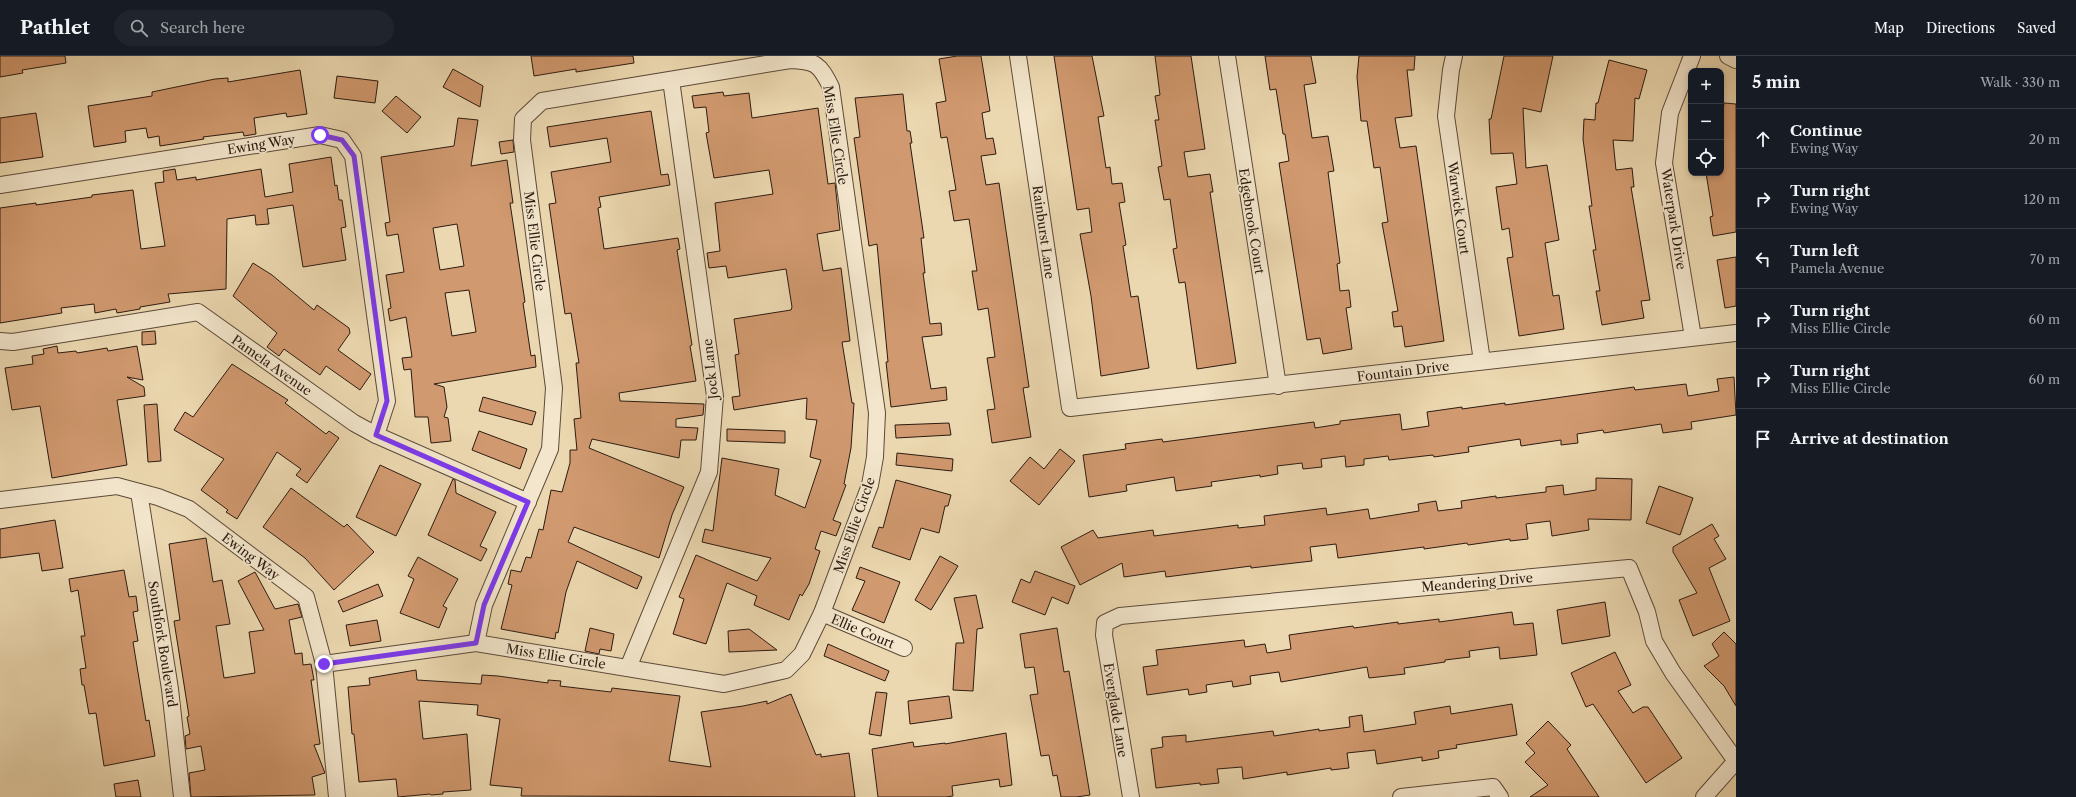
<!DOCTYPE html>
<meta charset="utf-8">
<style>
body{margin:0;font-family:"Libre Caslon Text",serif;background:#20242c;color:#f1f3f6}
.controls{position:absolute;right:12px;top:12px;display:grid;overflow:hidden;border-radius:8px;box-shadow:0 2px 6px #0003}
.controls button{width:36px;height:36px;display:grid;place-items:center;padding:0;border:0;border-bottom:1px solid #363941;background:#171b24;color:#f1f3f6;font:20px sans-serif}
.stop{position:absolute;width:12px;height:12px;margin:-9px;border:3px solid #7c3aed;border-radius:50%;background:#fff}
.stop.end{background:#7c3aed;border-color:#fff;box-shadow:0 1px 4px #0008}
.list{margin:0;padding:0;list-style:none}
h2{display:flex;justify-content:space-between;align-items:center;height:52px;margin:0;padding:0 16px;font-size:17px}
h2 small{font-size:13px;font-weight:400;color:#9ea1a6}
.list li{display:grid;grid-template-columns:26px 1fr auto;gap:12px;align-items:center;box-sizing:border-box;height:60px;padding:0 16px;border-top:1px solid #363941}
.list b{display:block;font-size:15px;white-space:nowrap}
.list p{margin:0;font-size:13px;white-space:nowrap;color:#9ea1a6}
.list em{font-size:13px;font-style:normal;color:#9ea1a6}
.icon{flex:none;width:22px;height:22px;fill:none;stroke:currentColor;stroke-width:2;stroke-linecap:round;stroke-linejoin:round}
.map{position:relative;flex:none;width:1736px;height:741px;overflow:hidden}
header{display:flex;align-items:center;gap:24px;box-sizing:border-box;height:56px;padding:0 20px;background:#171b24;border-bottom:1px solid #363941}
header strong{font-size:19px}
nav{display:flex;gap:22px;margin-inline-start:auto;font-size:14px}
.search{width:280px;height:36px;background:#20242c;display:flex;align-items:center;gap:10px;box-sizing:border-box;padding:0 14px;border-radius:22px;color:#9ea1a6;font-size:15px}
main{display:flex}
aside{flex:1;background:#171b24}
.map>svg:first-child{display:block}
</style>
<header>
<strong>Pathlet</strong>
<div class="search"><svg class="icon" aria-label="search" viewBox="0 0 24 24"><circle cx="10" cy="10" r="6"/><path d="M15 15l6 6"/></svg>Search here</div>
<nav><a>Map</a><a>Directions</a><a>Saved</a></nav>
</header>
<main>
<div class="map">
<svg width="1736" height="741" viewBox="0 0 1736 741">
<rect width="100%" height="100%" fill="#ecd8b0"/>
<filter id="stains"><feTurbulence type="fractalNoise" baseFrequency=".005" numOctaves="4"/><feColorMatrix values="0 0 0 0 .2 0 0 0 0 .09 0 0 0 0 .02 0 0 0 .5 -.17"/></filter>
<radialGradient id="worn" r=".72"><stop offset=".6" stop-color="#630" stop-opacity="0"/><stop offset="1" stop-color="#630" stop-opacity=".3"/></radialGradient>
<g fill="#d1996f" stroke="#2c1b11" fill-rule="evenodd">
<polygon points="0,0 65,0 66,7 22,14 23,17 0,21"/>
<polygon points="531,0 633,0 634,7 576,16 576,13 534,20"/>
<polygon points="957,0 981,0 990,55 982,57 986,83 993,82 996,98 981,100 986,129 999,127 1029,331 1023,332 1031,381 992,387 987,354 995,353 987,302 995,301 988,252 978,254 972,215 977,215 969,163 954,165 949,135 956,134 947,81 941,82 936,47 946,45 939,3"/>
<polygon points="1054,0 1092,0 1104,60 1098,61 1106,112 1110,111 1112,128 1122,127 1125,146 1119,147 1126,189 1123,190 1131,241 1138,240 1149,312 1101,320 1091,240 1080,178 1092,176 1089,152 1077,154"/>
<polygon points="1155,0 1191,0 1205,93 1184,96 1188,121 1210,118 1213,136 1210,136 1236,307 1197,313 1185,226 1179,227 1173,193 1177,192 1170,143 1164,144 1158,111 1162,110 1155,64 1159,64 1155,40 1160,39"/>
<polygon points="1265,0 1311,0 1316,27 1304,29 1312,82 1328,80 1334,115 1328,116 1340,207 1337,208 1340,235 1349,234 1351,251 1346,252 1352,293 1323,298 1320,282 1307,284 1279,107 1289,105 1285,78 1283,78 1276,33 1270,34"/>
<polygon points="1359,0 1415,0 1414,14 1407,14 1412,60 1395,62 1400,92 1416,90 1444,285 1405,291 1402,270 1394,271 1392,256 1398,255 1382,167 1388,166 1380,111 1374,112 1367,65 1361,65 1357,21"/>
<polygon points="1504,0 1553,0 1541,56 1523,52 1526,112 1547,109 1559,184 1545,187 1553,240 1559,239 1564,273 1519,280 1507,202 1513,201 1509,172 1502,174 1496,131 1517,128 1513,97 1491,98 1489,63 1491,63"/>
<polygon points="1609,4 1647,14 1639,43 1635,42 1633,85 1613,84 1616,114 1632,112 1634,131 1631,131 1650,244 1641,245 1644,262 1602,269 1596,235 1600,235 1593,194 1596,194 1589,150 1592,150 1583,83 1584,63 1595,64 1596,47 1598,47"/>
<polygon points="453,13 483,30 480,51 443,31"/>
<polygon points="300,14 307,58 287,61 286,57 254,62 256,78 244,80 243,76 203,81 204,83 160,90 159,80 148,82 146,72 125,75 126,86 94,91 88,50 152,40 152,36 215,23 228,22 228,26"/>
<polygon points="337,20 378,25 375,47 334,42"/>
<polygon points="723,36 724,40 749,37 752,62 818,52 828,128 835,127 840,174 817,178 823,215 841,212 850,285 842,286 852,347 854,347 851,392 844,428 846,429 833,464 841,467 836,480 821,475 815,493 820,495 809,528 802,540 800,538 789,564 754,549 757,540 727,527 706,588 673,578 684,543 679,541 696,499 757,525 771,502 702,486 705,473 713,475 722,402 779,413 775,439 805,452 821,404 810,401 817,364 806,363 807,342 734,354 732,341 740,340 735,299 739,298 734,263 791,254 792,251 786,213 728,222 726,210 709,212 707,197 720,195 715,147 773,138 769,114 714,122 706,77 709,76 706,51 694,52 692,40"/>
<polygon points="903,38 907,75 910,75 912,87 910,87 924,182 921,182 925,217 923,217 930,268 941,267 942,279 922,281 931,333 946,331 947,344 891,351 886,306 888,306 877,188 869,190 854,82 860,81 855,42"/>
<polygon points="396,40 421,61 407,77 382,55"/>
<polygon points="1724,47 1736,48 1736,176 1713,180 1710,161 1713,160 1706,117 1721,117 1721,68"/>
<polygon points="651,55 661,119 668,118 670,129 599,141 601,151 598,152 604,193 678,182 680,193 677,194 692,289 690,290 696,325 619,337 620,345 704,348 703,359 676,363 676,371 698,372 696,384 681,384 679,402 592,383 589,392 684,431 672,459 659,502 574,471 568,486 642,521 637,533 577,505 566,536 558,577 556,576 555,583 501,573 512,529 508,528 511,514 521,516 526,501 531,502 539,473 543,474 551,434 562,436 570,407 570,394 577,394 574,363 581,362 576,307 579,307 571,257 565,258 549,148 556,147 551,116 611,106 607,82 550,91 547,71"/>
<polygon points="36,57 43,101 0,107 0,62"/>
<path d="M458,62L478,64L471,110L507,104L513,147H510L525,246L523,247L531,300L535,299L536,311L434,328L444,331L447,351L444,361L448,362L451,385L431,387L428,361H415L411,313L404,314L402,302L412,301L406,261L390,265L388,253L391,252L386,219L404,216L398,178L387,180L385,167L390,166L381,101L454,90ZM457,168L464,210L440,214L433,172ZM469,234L476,276L452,280L445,237Z"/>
<polygon points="513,84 514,96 501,98 499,86"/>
<polygon points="331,101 335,130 337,129 339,144 342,144 346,171 341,172 346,204 303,211 293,149 267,153 269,168 256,169 255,159 227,163 226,233 168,238 170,246 140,251 140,253 117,257 116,253 95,257 94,248 61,252 62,257 0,267 0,152 36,147 36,149 92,141 92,139 133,134 141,193 165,190 155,127 164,126 163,115 175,113 177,124 196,121 196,124 261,113 265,141 293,136 289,108"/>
<polygon points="1736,201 1736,250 1725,252 1717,204"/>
<polygon points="253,207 272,219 314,254 317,249 349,272 350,277 338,294 371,318 360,334 326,310 320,319 284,293 279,300 267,291 277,277 233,240"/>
<polygon points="155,275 156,288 142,289 142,276"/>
<polygon points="57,290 58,297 76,295 77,297 107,292 108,295 137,290 143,324 127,321 144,331 145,340 117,344 127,409 52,422 40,350 12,354 5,312 33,308 32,300 44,298 43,293"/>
<polygon points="232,308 288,344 285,347 326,378 329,375 339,382 307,427 296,419 301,413 277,396 237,463 226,456 228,454 201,434 224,403 174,374 185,356 193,361"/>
<polygon points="1734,321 1736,359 1691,366 1692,373 1663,377 1661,368 1604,377 1603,374 1577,378 1578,387 1561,389 1561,384 1521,390 1520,383 1468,391 1469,396 1434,401 1433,399 1389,404 1388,400 1364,403 1364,409 1346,411 1345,400 1321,403 1322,411 1303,413 1302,407 1277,410 1278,418 1260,421 1260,419 1211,426 1212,430 1176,435 1174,421 1126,429 1127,435 1089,441 1083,399 1126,393 1125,388 1162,383 1163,386 1314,366 1315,372 1340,368 1340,365 1400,358 1402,374 1429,370 1427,356 1462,351 1462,353 1505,347 1505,349 1634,331 1635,334 1686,328 1688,340 1719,335 1717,323"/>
<polygon points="483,341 536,356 532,369 479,355"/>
<polygon points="157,348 161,405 148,406 144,349"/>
<polygon points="949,367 951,379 896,382 895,369"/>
<polygon points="727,373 785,375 785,387 727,385"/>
<polygon points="479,375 527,393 520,413 472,394"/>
<polygon points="1060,393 1075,405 1039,449 1010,425 1030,401 1044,413"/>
<polygon points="897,397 953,403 952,415 896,409"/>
<polygon points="380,409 421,428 396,480 356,461"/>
<polygon points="1596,422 1632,423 1631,464 1588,463 1589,474 1552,480 1550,465 1526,468 1528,483 1510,485 1510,483 1468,489 1467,487 1424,493 1424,491 1338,502 1336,488 1310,491 1312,505 1251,512 1251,510 1166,521 1165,515 1124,521 1122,507 1080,529 1061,491 1093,474 1098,482 1153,474 1154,480 1238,469 1238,472 1265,469 1264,460 1326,452 1327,459 1368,453 1370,463 1419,455 1418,448 1436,445 1438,455 1462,452 1461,445 1496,440 1496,442 1546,436 1546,431 1563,429 1564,439 1596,434"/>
<polygon points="453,423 455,424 456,437 496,456 480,490 487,493 481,505 428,479"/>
<polygon points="896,424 951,439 948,450 945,450 939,477 921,472 910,504 872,491 879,471 883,472"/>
<polygon points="1659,430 1693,442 1680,479 1646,467"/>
<polygon points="291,432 344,471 347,468 374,496 334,534 305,502 263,471"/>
<polygon points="55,464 63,512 42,515 39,497 0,502 0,473"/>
<polygon points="1712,468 1719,480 1714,483 1726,503 1709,512 1730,565 1693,580 1679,544 1697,537 1673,496 1673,491"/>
<polygon points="206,482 213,526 222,524 230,568 216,570 224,622 255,617 249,576 264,574 238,525 255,516 275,553 298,548 302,561 289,564 295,598 302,597 303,609 311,608 314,624 311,624 320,688 314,689 325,717 312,721 315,739 191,741 189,717 205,714 201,690 186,693 185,680 190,678 187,661 189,660 174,565 180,564 169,488"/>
<polygon points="940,500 958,510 931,554 915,544"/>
<polygon points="418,501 458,523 443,550 447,552 439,572 400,557 414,523 408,520"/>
<polygon points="860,511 900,526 884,567 852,554 865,525 856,522"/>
<polygon points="124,514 129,541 136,540 138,555 133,556 138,585 133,586 146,665 149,664 155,700 104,710 96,657 89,658 84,629 82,629 80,613 86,612 81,580 85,580 78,534 71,536 69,523"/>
<polygon points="1035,515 1075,530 1068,548 1052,541 1045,559 1012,546 1021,523 1030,527"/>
<polygon points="378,528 383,540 343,556 338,545"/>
<polygon points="976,539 983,572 977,573 973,635 953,634 956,587 964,587 954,542"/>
<polygon points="1605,546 1610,580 1562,588 1557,554"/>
<polygon points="1512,556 1514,569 1533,567 1537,599 1500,603 1499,591 1469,595 1470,601 1445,604 1445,606 1404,612 1405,618 1369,622 1367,611 1281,626 1279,616 1250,620 1251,628 1233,631 1232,625 1206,629 1207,636 1189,639 1188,633 1147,639 1143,611 1158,609 1156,594 1244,584 1245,591 1265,588 1267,597 1291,593 1289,579 1353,570 1354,572 1398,566 1398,568 1439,563 1439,566"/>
<polygon points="377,564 381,585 350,590 346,569"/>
<polygon points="590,572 614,578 611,595 600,593 599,598 585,595"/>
<polygon points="1057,572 1064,616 1069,615 1090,739 1076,741 1061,741 1057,719 1053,720 1049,699 1041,700 1030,639 1038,638 1034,611 1025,612 1020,578"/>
<polygon points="749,573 777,594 729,596 728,575"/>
<polygon points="1724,576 1736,588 1736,650 1724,630 1704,610 1719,600 1712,588"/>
<polygon points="828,588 889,615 885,625 824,600"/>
<polygon points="1615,596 1631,629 1618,635 1633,657 1643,651 1648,651 1682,702 1646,727 1593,648 1586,651 1571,617"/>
<polygon points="416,614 417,624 481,628 482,619 498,620 548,627 548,624 561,625 560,630 611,636 612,632 680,640 669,705 711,711 701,656 743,650 767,645 767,648 791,638 816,699 821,698 821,701 849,697 855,741 521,740 522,732 490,729 500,663 477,659 478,649 419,645 423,683 467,678 471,734 443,736 443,738 431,739 430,738 398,741 396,723 359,726 354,678 352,678 348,631 370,629 369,622"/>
<polygon points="876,636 887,637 881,680 869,678"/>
<polygon points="949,640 952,662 910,668 908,645"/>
<polygon points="1512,648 1517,679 1456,689 1457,692 1438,695 1439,702 1422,705 1422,701 1377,708 1375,694 1347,697 1349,712 1331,714 1331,712 1287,719 1287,716 1243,723 1242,711 1217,713 1219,727 1200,729 1200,727 1156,732 1151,693 1163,691 1162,681 1186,679 1186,686 1273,675 1274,680 1319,673 1319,675 1350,671 1349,661 1362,659 1364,676 1416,668 1414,656 1450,650 1451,658"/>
<polygon points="1548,665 1571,689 1567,693 1599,741 1530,741 1548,729 1525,706 1535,697 1526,687"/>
<polygon points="1006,677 1012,729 1000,731 999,723 952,730 953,740 946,741 878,741 872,693 913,686 914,691 945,687 945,688"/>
<polygon points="138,724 141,741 116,741 114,728"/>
</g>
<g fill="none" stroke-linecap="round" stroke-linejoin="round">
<defs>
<g id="minor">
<polyline points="1018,0 1070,352 1736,277"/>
<polyline points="1227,0 1278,330"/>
<polyline points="1454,0 1451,14 1446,60 1482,305"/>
<polyline points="1692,0 1670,57 1664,107 1693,281"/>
<polyline points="1728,0 1736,4"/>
<polyline points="0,129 320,79 342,84 353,100 387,345 376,379"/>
<polyline points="0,285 13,286 198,256 354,367 376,379 528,446"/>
<polyline points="139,436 170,633 182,741"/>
<polyline points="0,444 117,430 158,441 189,453 306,541 324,608 337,741"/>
<polyline points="822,557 904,592"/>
<path d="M324,608L476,587L724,628L786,614L802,598L822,557L870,429L875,401L877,357L831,31C819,7 815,5 790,4L542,45L523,63L522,84L554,332L550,393L484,549L476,587"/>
<polyline points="628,612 709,416 715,340 671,24"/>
<polyline points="1131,741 1104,579 1105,567 1120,560 1629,512 1647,556 1654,585 1673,617 1736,705"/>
<polyline points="1401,741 1493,731 1500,741"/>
<polyline points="1704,741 1736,705"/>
</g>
</defs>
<use href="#minor" stroke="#5c4a39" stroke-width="18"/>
<use href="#minor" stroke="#f3e6cc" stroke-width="16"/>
</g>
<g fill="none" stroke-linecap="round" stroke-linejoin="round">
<polyline stroke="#7c3aed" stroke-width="5" points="320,79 342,84 354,100 387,345 376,379 528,446 484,549 476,587 324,608"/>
</g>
<g text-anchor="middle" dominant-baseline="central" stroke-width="3.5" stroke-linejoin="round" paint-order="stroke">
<g font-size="13" fill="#2c1b11" stroke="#f3e6cc">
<text transform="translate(836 79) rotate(81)">Miss Ellie Circle</text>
<text transform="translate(261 88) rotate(-9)">Ewing Way</text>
<text transform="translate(1459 152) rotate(82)">Warwick Court</text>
<text transform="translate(1674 163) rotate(81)">Waterpark Drive</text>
<text transform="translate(1252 165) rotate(81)">Edgebrook Court</text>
<text transform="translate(1044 176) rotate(82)">Rainburst Lane</text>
<text transform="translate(535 185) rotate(83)">Miss Ellie Circle</text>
<text transform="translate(272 309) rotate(35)">Pamela Avenue</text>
<text transform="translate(710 313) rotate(-96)">Jock Lane</text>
<text transform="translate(1403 315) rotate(-7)">Fountain Drive</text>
<text transform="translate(854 469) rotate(-71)">Miss Ellie Circle</text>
<text transform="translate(251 500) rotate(37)">Ewing Way</text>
<text transform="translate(1477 526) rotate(-5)">Meandering Drive</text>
<text transform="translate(863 575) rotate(23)">Ellie Court</text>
<text transform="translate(163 588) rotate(81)">Southfork Boulevard</text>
<text transform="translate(556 600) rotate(9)">Miss Ellie Circle</text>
<text transform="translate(1116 654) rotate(81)">Everglade Lane</text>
</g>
</g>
<rect width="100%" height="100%" filter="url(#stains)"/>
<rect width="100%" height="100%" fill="url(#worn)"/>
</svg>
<div class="controls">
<button>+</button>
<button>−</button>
<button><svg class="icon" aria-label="locate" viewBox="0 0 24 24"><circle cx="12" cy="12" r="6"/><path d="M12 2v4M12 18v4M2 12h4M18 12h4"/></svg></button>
</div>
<div class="stop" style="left:320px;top:79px"></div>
<div class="stop end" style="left:324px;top:608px"></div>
</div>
<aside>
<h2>5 min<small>Walk · 330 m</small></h2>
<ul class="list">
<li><svg class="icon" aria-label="ahead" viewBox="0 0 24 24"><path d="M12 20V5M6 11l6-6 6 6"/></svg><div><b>Continue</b><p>Ewing Way</p></div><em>20 m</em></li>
<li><svg class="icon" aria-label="right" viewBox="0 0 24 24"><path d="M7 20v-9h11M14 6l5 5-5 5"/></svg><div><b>Turn right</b><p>Ewing Way</p></div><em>120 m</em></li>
<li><svg class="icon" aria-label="left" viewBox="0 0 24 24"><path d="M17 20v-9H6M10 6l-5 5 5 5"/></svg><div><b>Turn left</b><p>Pamela Avenue</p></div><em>70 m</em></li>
<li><svg class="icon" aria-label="right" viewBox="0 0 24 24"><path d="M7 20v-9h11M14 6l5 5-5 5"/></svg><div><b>Turn right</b><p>Miss Ellie Circle</p></div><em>60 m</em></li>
<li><svg class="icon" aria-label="right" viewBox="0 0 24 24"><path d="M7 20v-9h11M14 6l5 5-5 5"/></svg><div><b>Turn right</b><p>Miss Ellie Circle</p></div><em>60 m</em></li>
<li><svg class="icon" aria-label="arrive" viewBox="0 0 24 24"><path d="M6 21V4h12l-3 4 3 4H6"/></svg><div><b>Arrive at destination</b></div></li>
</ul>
</aside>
</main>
